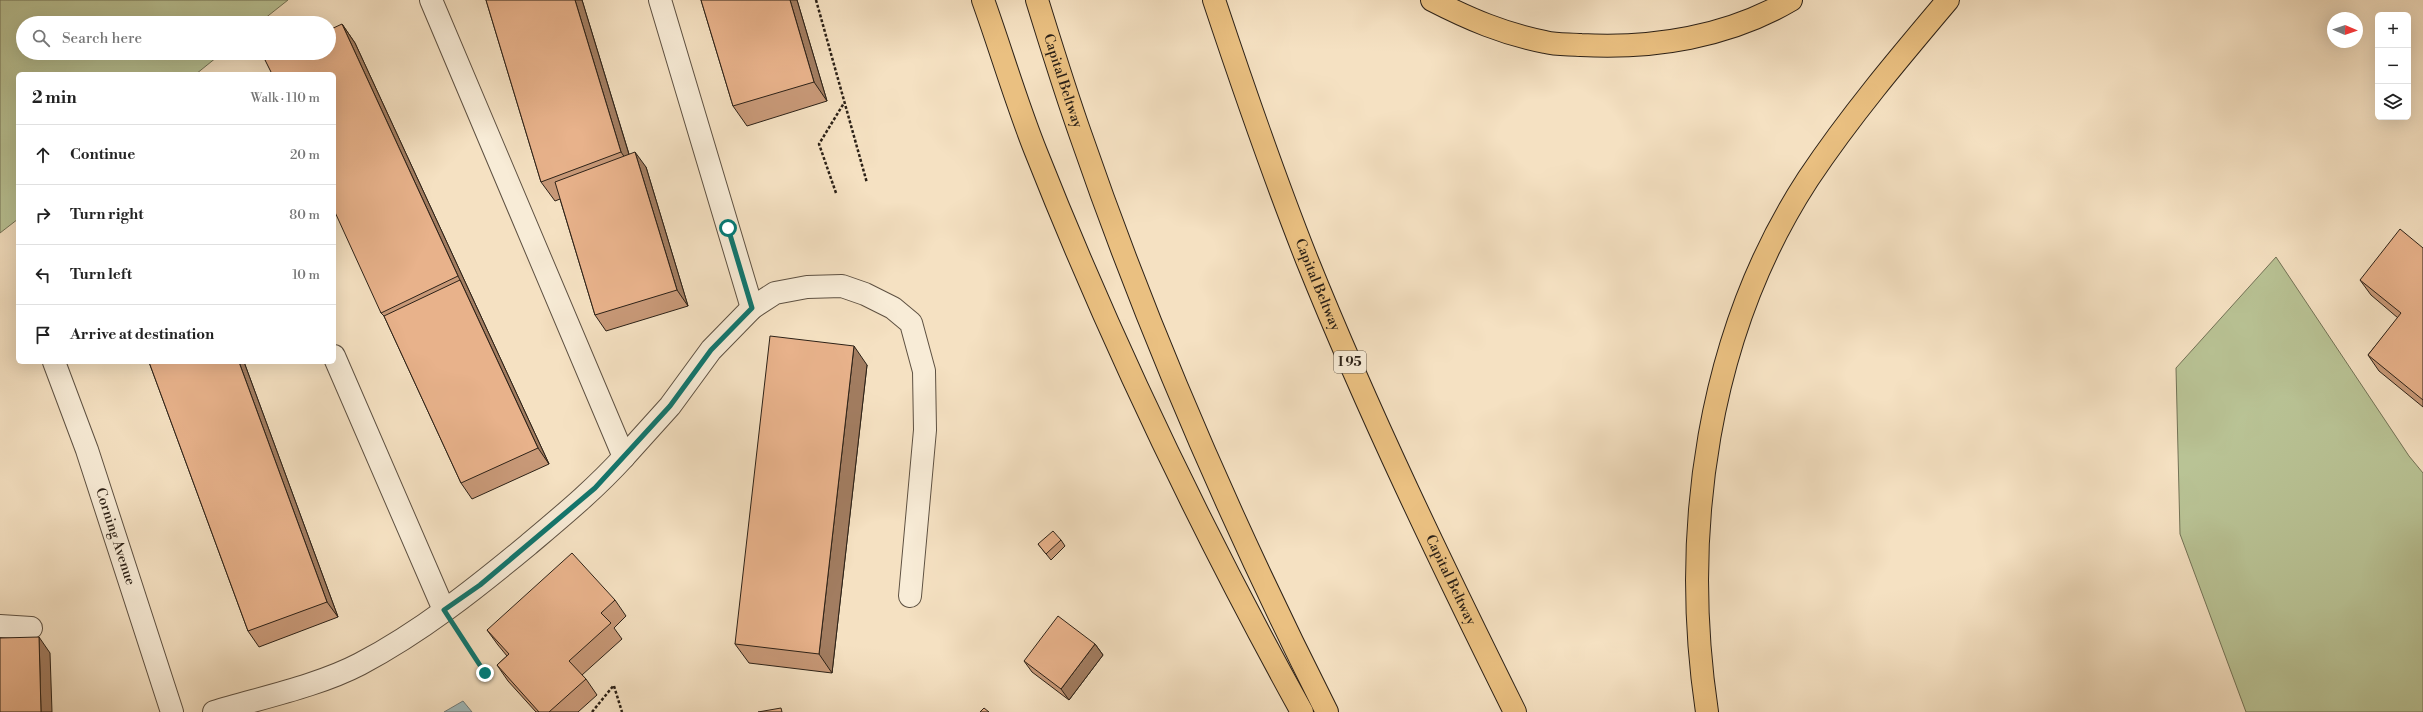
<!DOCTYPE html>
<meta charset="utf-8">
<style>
body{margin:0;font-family:"Libre Bodoni",serif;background:#f2f2f2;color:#222}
.controls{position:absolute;right:12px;top:12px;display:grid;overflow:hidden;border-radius:6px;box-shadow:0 4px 16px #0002}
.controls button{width:36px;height:36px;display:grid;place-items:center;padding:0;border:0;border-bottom:1px solid #e0e0e0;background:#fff;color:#222;font:20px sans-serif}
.compass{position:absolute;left:2327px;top:12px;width:36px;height:36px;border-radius:50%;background:#fff;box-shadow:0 4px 16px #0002;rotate:92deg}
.stop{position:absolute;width:12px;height:12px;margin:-9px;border:3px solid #0f766e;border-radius:50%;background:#fff}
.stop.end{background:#0f766e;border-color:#fff;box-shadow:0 1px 4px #0008}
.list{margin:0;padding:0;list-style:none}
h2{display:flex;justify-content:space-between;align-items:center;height:52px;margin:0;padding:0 16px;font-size:17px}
h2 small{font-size:13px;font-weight:400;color:#767676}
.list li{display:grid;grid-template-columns:26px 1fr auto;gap:12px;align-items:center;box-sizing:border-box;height:60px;padding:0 16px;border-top:1px solid #e0e0e0}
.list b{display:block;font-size:15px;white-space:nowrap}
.list em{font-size:13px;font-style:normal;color:#767676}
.icon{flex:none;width:22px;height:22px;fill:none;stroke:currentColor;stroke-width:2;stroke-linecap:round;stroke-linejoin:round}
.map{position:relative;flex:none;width:2423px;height:712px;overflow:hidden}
.search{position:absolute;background:#fff;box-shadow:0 4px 16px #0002;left:16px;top:16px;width:320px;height:44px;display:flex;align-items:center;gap:10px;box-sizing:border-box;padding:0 14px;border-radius:22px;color:#767676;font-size:15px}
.panel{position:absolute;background:#fff;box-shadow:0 4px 16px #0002;left:16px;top:72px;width:320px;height:292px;border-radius:6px}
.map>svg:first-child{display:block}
</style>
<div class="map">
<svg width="2423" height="712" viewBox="0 0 2423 712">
<rect width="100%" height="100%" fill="#f5e1c2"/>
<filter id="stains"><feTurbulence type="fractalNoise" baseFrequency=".005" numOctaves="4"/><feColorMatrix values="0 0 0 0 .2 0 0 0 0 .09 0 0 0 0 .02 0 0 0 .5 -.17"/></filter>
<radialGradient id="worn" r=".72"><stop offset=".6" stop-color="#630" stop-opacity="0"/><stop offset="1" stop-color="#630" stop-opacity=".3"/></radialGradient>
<g fill="#b9c395" stroke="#727256">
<polygon points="0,0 288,0 259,23 23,23 23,53 222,53 196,74 18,74 18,219 0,233"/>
<polygon points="2276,257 2409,456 2423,473 2423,712 2246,712 2180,534 2176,368"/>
</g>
<polygon fill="#a0bbbd" stroke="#727d7b" points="463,701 472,712 444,712"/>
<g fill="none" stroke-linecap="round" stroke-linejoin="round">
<defs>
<g id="minor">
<polyline points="660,0 752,308"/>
<polyline points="334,356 444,610"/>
<path id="s1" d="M54,362L87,450L172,712"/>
<polyline points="624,457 670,406 711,350 752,308 775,293 807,287 842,286 865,294 893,308 911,323 924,371 925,430 910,596"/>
<polyline points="0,626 31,628"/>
<path d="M214,712C260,698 318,686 360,664C421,632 476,588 528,545C561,517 594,490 624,457L431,0"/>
</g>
<g id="highway">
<path d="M983,0C1001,50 1016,102 1036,152C1112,344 1202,531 1302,712"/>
<path id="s2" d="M1037,0C1051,45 1065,91 1081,136C1149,333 1233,526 1327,712"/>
<path id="s3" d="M1214,0C1243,87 1273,174 1307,260C1369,414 1441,563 1515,712"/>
<path d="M1432,0C1469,19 1504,34 1545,42C1556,45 1569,44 1581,45C1653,49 1728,37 1791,0"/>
<path d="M1707,712C1680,532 1707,334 1808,179C1850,116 1899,58 1948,0"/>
</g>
</defs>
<use href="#minor" stroke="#5e5142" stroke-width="24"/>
<use href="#highway" stroke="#2c2117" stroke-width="24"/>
<g stroke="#2c2117" stroke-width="2.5" stroke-dasharray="3 2" stroke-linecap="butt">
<polyline points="816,0 867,183"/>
<polyline points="836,193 819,144 844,103"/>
<polyline points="461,637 485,673"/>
<polyline points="614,686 622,712"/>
<polyline points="592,712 614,685"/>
</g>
<use href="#minor" stroke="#f8ecd7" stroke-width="22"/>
<use href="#highway" stroke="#eac081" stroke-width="22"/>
</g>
<g fill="#c89978" stroke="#2c2117">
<polygon points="486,0 582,0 629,154 646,167 688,306 606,331 595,315 560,199 555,201 541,182"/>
<polygon points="701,0 797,0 827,101 747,126 733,106"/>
<polygon points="342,24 355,43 549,464 472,499 461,483 384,316 381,313"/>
<polygon points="2423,248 2423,407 2379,371 2368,355 2398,318 2371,295 2360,280"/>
<polygon points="149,362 244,362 338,617 259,647 248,631"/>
<polygon points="867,365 832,673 749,663 735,644"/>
<polygon points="1061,540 1065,546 1051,560 1038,544"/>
<polygon points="615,600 626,616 614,628 622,639 582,675 586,679 597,695 578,712 536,712 508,681 497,665 507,656 498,645 487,630"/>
<polygon points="1095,644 1103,655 1069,700 1032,672 1024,661"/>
</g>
<g fill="#a27d61" stroke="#2c2117">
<polygon points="575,0 582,0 634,171 621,152"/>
<polygon points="790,0 797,0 827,101 814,82"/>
<polygon points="342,24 355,43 549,464 538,448 460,280 458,276"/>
<polygon points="635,152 646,167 688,306 677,290"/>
<polygon points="854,346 867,365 832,673 819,654"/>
<polygon points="239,362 244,362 338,617 327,602"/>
<polygon points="39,637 50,653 52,712 41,712"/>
<polygon points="1095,644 1103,655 1069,700 1061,689"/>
</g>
<g fill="#e8b28b" stroke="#2c2117">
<polygon points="486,0 575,0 621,152 541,182"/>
<polygon points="701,0 790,0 814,82 733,106"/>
<polygon points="342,24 458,276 381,313 334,210 334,74 272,74 265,60 279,53 329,53 329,30"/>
<polygon points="635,152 677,290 595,315 555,182"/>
<polygon points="2400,229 2423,248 2423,400 2368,355 2401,313 2360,280"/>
<polygon points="460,280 538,448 461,483 384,316"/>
<polygon points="770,336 854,346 819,654 735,644"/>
<polygon points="149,362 239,362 327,602 248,631"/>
<polygon points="1053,531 1061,540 1046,554 1038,544"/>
<polygon points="572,553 615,600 601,613 611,623 569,661 586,679 549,712 539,712 497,665 509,654 487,630"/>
<polygon points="1058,616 1095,644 1061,689 1024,661"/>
<polygon points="39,637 41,712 0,712 0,638"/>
<polygon points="781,708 782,712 758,712"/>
<polygon points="984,708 989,712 980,712"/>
</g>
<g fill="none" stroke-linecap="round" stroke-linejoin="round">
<polyline stroke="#0f766e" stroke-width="5" points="485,673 444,610 480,585 595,488 670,406 711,350 752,308 728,228"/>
</g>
<g text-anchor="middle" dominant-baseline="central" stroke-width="4" stroke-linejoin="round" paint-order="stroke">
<rect fill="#f8ecd7" stroke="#695e51" stroke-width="1" x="1334" y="351" width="32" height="22" rx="3"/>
<g font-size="13" font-weight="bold" fill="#2c2117">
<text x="1350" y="362">I 95</text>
</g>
<g font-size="14" fill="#2c2117" stroke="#f8ecd7">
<text stroke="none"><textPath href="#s2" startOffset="85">Capital Beltway</textPath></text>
<text stroke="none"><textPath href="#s3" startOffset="303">Capital Beltway</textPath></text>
<text stroke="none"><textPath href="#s1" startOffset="185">Corning Avenue</textPath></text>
<text stroke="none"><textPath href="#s3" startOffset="627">Capital Beltway</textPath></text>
</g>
</g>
<rect width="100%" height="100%" filter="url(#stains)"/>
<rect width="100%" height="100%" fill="url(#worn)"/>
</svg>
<div class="controls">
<button>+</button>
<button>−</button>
<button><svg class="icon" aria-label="layers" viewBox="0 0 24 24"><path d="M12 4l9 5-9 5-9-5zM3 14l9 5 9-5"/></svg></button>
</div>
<svg class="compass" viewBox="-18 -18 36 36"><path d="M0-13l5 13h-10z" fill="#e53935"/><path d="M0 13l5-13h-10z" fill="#767676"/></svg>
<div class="stop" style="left:728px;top:228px"></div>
<div class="stop end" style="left:485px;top:673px"></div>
<div class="search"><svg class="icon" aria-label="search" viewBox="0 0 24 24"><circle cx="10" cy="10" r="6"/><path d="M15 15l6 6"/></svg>Search here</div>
<section class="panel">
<h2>2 min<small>Walk · 110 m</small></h2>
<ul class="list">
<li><svg class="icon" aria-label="ahead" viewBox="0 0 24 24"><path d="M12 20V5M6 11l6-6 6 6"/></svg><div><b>Continue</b></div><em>20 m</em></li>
<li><svg class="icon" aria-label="right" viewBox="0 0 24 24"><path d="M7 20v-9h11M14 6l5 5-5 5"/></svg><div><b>Turn right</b></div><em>80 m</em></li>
<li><svg class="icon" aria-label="left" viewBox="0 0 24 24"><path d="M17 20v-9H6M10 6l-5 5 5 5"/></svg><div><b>Turn left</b></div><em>10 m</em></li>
<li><svg class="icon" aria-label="arrive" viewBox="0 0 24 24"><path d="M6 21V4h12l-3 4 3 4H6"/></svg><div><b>Arrive at destination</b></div></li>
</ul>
</section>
</div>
